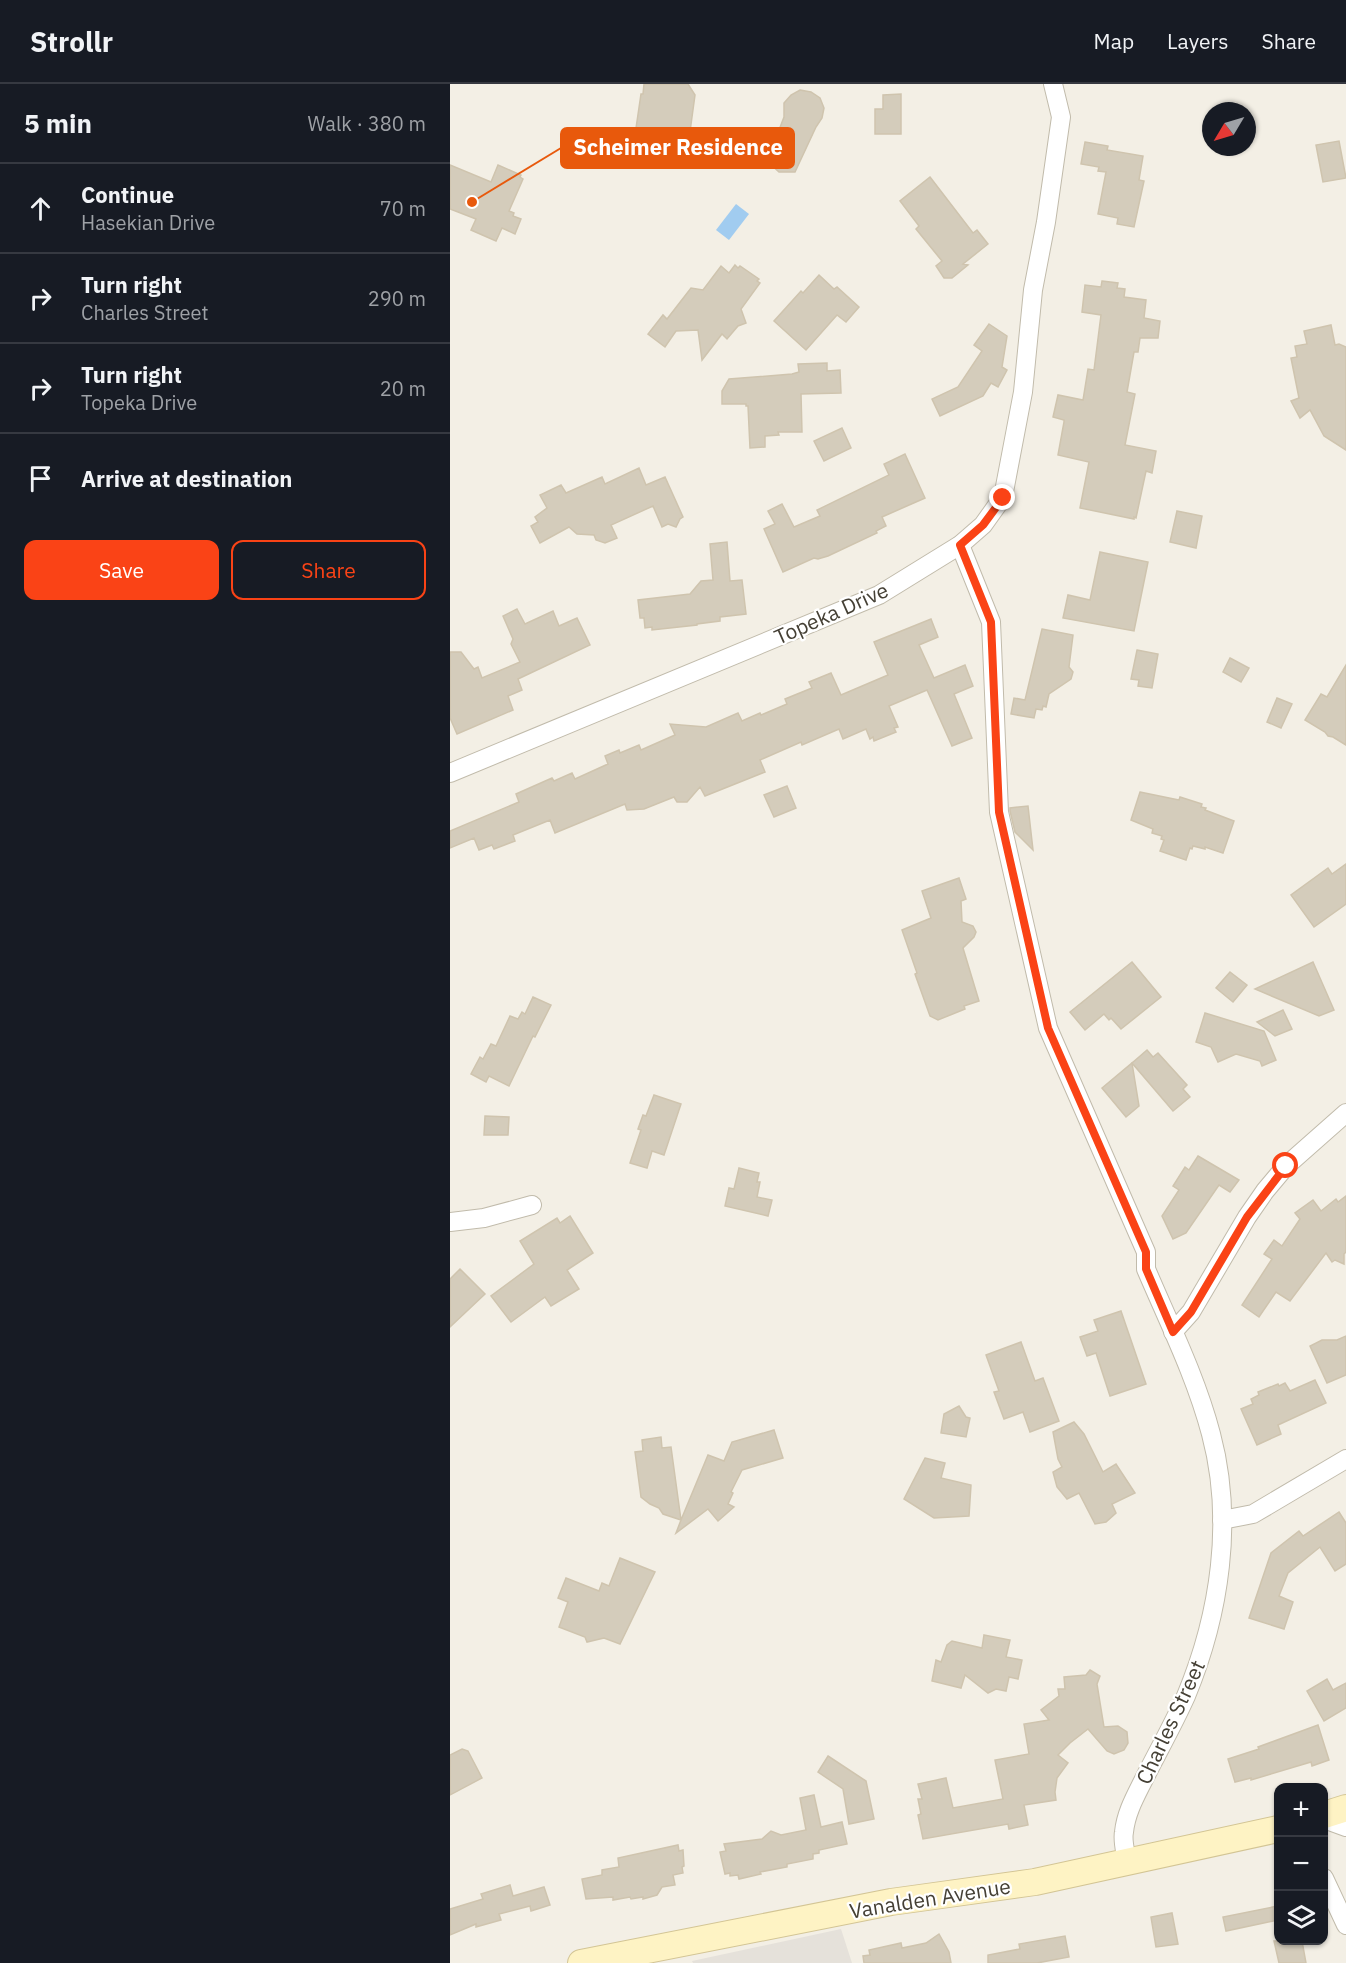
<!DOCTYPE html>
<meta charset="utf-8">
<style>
body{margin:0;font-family:"IBM Plex Sans",sans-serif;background:#20242c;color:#f1f3f6}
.controls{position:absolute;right:18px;bottom:18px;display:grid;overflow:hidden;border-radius:12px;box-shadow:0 2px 4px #0004}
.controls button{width:54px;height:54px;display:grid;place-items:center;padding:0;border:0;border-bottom:2px solid #363941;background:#171b24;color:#f1f3f6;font:30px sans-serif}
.compass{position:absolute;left:752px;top:18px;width:54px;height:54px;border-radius:50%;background:#171b24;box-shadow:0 2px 4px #0004;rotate:232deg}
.stop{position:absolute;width:18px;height:18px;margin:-14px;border:4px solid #fa4316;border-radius:50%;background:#fff}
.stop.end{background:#fa4316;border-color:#fff;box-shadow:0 2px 6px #0008}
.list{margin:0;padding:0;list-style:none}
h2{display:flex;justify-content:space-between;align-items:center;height:78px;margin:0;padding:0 24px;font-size:26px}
h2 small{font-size:20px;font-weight:400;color:#9ea1a6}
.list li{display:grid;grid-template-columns:39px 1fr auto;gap:18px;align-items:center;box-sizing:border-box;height:90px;padding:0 24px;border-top:2px solid #363941}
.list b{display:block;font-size:22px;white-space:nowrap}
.list p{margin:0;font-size:20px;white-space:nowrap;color:#9ea1a6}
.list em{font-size:20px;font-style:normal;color:#9ea1a6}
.actions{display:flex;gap:12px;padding:18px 24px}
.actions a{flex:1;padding:14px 0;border:2px solid #fa4316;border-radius:12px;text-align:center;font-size:21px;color:#fa4316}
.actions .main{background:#fa4316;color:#fff}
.icon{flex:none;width:33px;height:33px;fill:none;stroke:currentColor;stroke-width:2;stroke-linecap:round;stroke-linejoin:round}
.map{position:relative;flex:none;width:896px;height:1879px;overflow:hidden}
header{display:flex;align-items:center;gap:36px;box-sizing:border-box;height:84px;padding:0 30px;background:#171b24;border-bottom:2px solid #363941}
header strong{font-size:28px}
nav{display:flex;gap:33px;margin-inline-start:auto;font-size:21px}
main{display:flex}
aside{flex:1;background:#171b24}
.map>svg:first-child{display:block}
</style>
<header>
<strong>Strollr</strong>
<nav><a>Map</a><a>Layers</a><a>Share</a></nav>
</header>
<main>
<aside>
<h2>5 min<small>Walk · 380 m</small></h2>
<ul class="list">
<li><svg class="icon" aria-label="ahead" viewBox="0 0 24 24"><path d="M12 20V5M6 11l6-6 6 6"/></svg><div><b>Continue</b><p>Hasekian Drive</p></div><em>70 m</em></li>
<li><svg class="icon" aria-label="right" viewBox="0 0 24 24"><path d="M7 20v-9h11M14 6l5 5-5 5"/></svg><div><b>Turn right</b><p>Charles Street</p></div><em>290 m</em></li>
<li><svg class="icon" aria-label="right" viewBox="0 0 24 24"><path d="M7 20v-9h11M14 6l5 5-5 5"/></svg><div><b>Turn right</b><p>Topeka Drive</p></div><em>20 m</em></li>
<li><svg class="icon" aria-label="arrive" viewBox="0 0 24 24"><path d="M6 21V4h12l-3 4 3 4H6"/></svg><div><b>Arrive at destination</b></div></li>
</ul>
<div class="actions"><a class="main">Save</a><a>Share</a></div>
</aside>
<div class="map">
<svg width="896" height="1879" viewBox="0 0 896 1879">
<rect width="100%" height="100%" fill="#f3efe5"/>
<polygon fill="#e5e1da" points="391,1845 402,1879 243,1879 242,1877"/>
<polygon fill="#a1ccf0" points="286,120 299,130 279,156 266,146"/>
<g fill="#d4ccbb" stroke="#cfc4ae" stroke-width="1.5">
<polygon points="194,0 238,0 245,11 239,55 231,65 229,76 205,73 206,63 185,60 184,58 191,10 193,10"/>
<polygon points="350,6 361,8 370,14 374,24 372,34 366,43 345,88 329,88 317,77 334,33 334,19 341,11"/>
<polygon points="451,10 451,50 425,50 425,25 433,25 433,11"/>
<polygon points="889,57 896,94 873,98 866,61"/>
<polygon points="635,58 658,62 657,66 693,72 689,96 694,97 684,143 667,140 668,134 648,130 656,88 648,87 649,83 631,80"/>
<polygon points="0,81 41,98 48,81 71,91 70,93 73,95 59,127 64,129 63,132 71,135 65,150 52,144 46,157 21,146 26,135 0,125"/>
<polygon points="480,93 523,149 527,146 538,160 513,180 518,181 502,194 494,194 486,182 492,177 466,145 469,142 450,117"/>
<polygon points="285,181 288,184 290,182 309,195 307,197 310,199 291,225 296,239 288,242 277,255 272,250 252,276 248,246 226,247 215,263 198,250 213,231 217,235 241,204 253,206 271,182 279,189"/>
<polygon points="369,191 384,205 387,203 409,223 396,238 387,231 356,266 324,237 351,207 353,209"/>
<polygon points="652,197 668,199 667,204 675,205 674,213 696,216 694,234 710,237 708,254 690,254 688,268 684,268 677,308 685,310 675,361 706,367 702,389 696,387 686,434 684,433 684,435 630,424 639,378 608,371 614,338 614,336 603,333 608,311 633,316 638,285 644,286 651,231 632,228 635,201 651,203"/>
<polygon points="539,240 557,252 552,283 557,286 548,303 541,299 533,312 490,332 482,315 508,303 532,267 524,261"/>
<polygon points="881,241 885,261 889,260 896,263 896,366 874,352 860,326 850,334 841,317 849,314 841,274 847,273 845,262 857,260 854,247"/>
<polygon points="377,279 377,287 390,286 391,309 351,310 352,348 328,348 329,351 315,352 315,363 300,364 298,322 296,322 296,320 272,320 272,307 279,295 342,290 349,288 348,280"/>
<polygon points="392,344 401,364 374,377 364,357"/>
<polygon points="455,370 475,414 432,433 436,442 426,447 427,449 378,472 368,475 364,474 333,488 314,445 325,440 318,427 332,420 344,443 370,432 367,426 439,391 434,380"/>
<polygon points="189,384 196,401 215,393 233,433 230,435 226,443 218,440 212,443 203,422 161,441 167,454 155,459 146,456 144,451 127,450 119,443 90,459 81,442 88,438 85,433 97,424 90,411 111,401 116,409 152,393 155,400"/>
<polygon points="727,427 752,432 746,464 720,458"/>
<polygon points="277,458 280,497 292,496 296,530 270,533 270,537 247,540 247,541 202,546 202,543 195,544 194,534 190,534 188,516 240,510 251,497 263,496 260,460"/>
<polygon points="650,468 698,478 684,547 613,534 618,511 640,516"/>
<polygon points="67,525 75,540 103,527 109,542 127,534 140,561 68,595 72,606 58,612 63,626 7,650 0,634 0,568 11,568 24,585 28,583 32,594 70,578 61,560 63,555 53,532"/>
<polygon points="481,535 488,553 469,561 484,594 515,581 523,602 504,610 522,654 502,662 477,606 439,622 448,643 444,644 446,648 424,657 423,653 420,655 416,645 393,655 389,645 352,661 351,658 310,676 315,688 255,712 250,703 237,718 227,718 224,713 194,725 177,726 175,720 105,749 100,736 63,751 65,757 44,765 42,761 29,766 24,754 0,764 0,747 69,718 66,710 102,694 104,697 122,689 125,695 158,680 155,672 169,666 170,669 189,661 191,666 225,651 220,640 256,643 288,629 292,637 310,629 311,631 337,620 335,615 362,604 359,598 381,589 391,611 438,591 424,558"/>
<polygon points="592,545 623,551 619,583 623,588 621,595 599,610 596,623 593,622 592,626 586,625 584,634 561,630 564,614 575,616"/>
<polygon points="687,566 708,570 702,604 688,602 689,596 681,595"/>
<polygon points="780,574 799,584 791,598 773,588"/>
<polygon points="896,581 896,661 883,653 878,652 875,648 855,636 871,610 877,613"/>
<polygon points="827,614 842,620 831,644 817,638"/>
<polygon points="337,702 346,724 324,733 314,711"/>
<polygon points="690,708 724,715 729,716 730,713 752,720 751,723 756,724 755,726 784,737 773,769 755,763 755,765 743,762 742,765 740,764 736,776 710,767 714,756 711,755 712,752 702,749 703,745 681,736"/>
<polygon points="578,722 583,766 565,748 560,727 560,724"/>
<polygon points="896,780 896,820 864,843 841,811 878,784 882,790"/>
<polygon points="509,794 516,815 511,817 512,838 523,842 526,848 524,853 513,864 529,917 514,922 515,925 488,936 480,932 465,890 467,889 452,846 481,834 472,807"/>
<polygon points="682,878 711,913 671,945 661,934 659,936 654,930 635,946 620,928"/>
<polygon points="863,878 884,926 869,932 805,905"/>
<polygon points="780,888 797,901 783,918 766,904"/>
<polygon points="83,913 101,921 85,953 83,952 59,1002 39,992 36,998 21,990 30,973 33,975 41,960 46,962 60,932 68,935 72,928 75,930"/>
<polygon points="833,926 842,945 825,952 807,938"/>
<polygon points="755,929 814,947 826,976 812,982 810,977 786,970 768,978 761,963 746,958"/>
<polygon points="697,966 703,973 708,969 737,1001 733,1005 740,1013 723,1027 682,979"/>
<polygon points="682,979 689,1022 676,1033 652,1004"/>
<polygon points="204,1011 231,1020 214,1071 202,1067 197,1084 180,1079 191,1046 188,1045 193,1031 196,1032"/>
<polygon points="35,1032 59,1033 58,1051 34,1051"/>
<polygon points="748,1072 789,1096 780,1108 769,1101 736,1149 723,1155 712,1132 729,1106 723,1102 735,1083 739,1086"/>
<polygon points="289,1084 309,1089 307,1098 310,1098 307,1113 322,1116 318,1132 275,1122 279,1104 284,1105"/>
<polygon points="896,1112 896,1168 894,1170 894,1180 885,1176 882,1178 876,1169 840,1217 826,1208 809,1233 792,1221 822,1175 814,1170 824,1156 832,1162 850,1135 845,1129 863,1116 871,1127 886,1115 888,1118"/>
<polygon points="120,1132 143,1169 117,1186 129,1205 101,1222 95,1213 61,1238 41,1212 84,1180 70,1157 107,1134 110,1139"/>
<polygon points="10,1185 35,1210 0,1243 0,1195"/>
<polygon points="671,1227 696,1300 660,1312 646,1269 637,1272 630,1253 648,1247 644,1236"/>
<polygon points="896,1252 896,1291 877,1299 860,1262 872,1256 887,1256"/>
<polygon points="571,1258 585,1297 593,1294 609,1337 580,1348 573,1328 554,1335 544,1308 549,1307 536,1271"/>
<polygon points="865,1296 876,1319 828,1341 831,1350 807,1361 791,1325 803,1320 801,1315 809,1311 808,1308 828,1300 829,1302 835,1299 840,1307"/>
<polygon points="509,1322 516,1333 520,1334 516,1353 491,1349 494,1330"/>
<polygon points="624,1338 634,1350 653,1388 666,1380 685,1409 662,1420 666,1429 656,1438 645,1440 629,1409 617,1415 607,1403 603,1388 612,1383 608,1375 603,1348"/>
<polygon points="324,1346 333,1374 292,1386 281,1408 283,1409 278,1420 284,1423 268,1437 258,1425 226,1449 231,1436 213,1430 209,1424 200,1420 191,1413 185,1368 193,1367 192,1356 211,1353 212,1364 221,1363 231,1436 258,1371 274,1377 282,1358"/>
<polygon points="475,1374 495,1379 491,1394 521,1401 519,1432 484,1434 454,1415"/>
<polygon points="889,1428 896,1439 896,1480 885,1487 870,1463 838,1489 829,1512 843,1518 834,1545 799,1534 821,1469 849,1447 853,1452"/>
<polygon points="170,1474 205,1488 170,1560 154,1554 137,1558 135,1553 109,1543 118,1518 108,1514 116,1494 149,1507 152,1499 159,1502"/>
<polygon points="534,1551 560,1556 556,1573 572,1576 568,1595 559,1593 556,1607 546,1605 538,1609 515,1591 511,1604 482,1597 486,1576 491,1578 497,1561 502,1557 532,1564"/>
<polygon points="640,1586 650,1592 647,1600 654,1643 668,1642 677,1648 678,1659 674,1666 664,1670 657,1667 638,1645 620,1659 608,1671 618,1679 607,1694 605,1708 606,1716 574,1721 578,1741 559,1745 558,1740 473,1755 468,1731 471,1730 468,1715 472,1715 468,1700 496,1694 503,1724 553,1715 545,1676 579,1670 574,1640 599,1636 591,1626 609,1612 608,1605 615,1605 614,1593 636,1591"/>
<polygon points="877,1595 883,1606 896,1599 896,1624 874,1637 857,1607"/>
<polygon points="868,1641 879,1676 862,1682 861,1678 801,1696 801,1694 785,1698 778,1675 809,1665 808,1663"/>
<polygon points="12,1665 18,1667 32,1694 0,1711 0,1671"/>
<polygon points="378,1672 416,1697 424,1735 399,1740 393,1705 368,1688"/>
<polygon points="364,1711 371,1743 392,1738 397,1760 369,1766 369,1769 363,1770 363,1775 337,1780 337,1783 310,1788 311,1790 289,1795 288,1791 280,1792 280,1789 275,1790 270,1768 276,1767 274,1760 312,1755 321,1747 331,1751 356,1746 350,1714"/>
<polygon points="228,1761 229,1767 233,1766 234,1782 232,1783 233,1789 223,1791 225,1801 212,1803 207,1811 193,1815 193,1813 181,1815 180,1813 163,1816 163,1813 136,1815 132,1795 152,1791 152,1786 169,1783 168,1774"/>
<polygon points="60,1801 63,1812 94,1803 100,1821 81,1827 80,1822 49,1830 51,1836 26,1843 26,1840 0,1851 0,1825 33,1815 31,1810"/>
<polygon points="828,1822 828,1836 776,1847 773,1833"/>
<polygon points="722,1829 728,1860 706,1863 701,1833"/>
<polygon points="489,1850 499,1868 501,1879 414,1879 413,1872 420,1871 419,1866 451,1859 452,1864 476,1859"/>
<polygon points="615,1852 619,1873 587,1879 538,1879 538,1871 570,1865 569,1860"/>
<polygon points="824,1857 852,1857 856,1879 829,1879"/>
</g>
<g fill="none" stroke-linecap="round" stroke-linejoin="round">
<defs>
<g id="minor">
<path d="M510,461L541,538L549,728L598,944L696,1168V1185C719,1239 746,1293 761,1350C784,1436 770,1530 736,1612C723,1641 707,1669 693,1697C685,1713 676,1729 674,1748C672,1757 676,1769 677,1779"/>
<polyline points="0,689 429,511 510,461 533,441 553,413 573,308 583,206 596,138 611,33 603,0"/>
<polyline points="0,1138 34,1134 82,1121"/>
<polyline points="723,1248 741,1228 797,1133 815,1107 836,1082 896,1029"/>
<polyline points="772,1436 803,1430 896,1375"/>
<polyline points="874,1735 896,1743"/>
<polyline points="874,1794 896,1841"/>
</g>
<g id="secondary">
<polyline points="874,1731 896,1724"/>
<polyline points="131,1879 441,1818 585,1798 828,1745"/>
</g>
</defs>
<use href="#minor" stroke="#c1bbab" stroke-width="20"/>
<use href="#secondary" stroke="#d3c595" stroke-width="28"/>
<use href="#minor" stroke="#fff" stroke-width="18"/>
<use href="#secondary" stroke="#fef3c4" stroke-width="26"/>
</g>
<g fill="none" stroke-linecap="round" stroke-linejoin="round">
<polyline stroke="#fa4316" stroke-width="8" points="553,414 533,441 510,461 541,538 549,728 598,944 696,1168 696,1185 723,1248 741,1228 797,1133 836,1082"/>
</g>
<g text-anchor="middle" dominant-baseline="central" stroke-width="4.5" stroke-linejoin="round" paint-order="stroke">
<g font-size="21" fill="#454035" stroke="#fff">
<text transform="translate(381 529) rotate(-24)">Topeka Drive</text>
<text transform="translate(720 1638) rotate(-65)">Charles Street</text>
<text transform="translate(480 1814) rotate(-9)">Vanalden Avenue</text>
</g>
</g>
<path fill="none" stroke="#e8590c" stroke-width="2" d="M22 118L111 64"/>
<circle fill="#e8590c" stroke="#fff" stroke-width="2" cx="22" cy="118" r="6"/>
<rect fill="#e8590c" stroke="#e8590c" stroke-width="2" x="111" y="44" width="233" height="40" rx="6"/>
<g font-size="22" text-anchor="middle" font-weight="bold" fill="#fff">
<text x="228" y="71">Scheimer Residence</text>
</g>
</svg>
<div class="controls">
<button>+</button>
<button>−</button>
<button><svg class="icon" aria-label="layers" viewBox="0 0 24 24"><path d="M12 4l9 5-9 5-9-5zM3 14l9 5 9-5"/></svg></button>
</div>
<svg class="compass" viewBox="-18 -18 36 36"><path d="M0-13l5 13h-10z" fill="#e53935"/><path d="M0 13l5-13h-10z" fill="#9ea1a6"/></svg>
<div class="stop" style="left:836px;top:1082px"></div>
<div class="stop end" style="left:553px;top:414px"></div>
</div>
</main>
